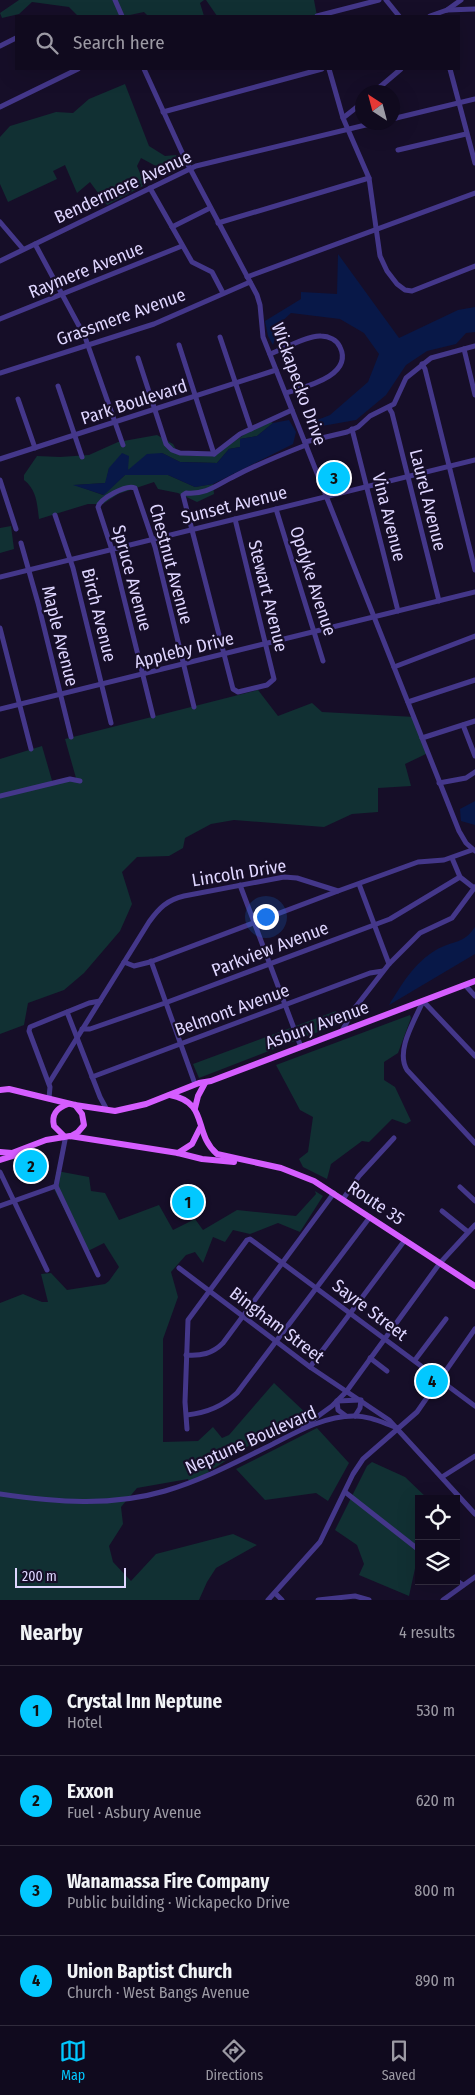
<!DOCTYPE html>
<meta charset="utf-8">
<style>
body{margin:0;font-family:"Fira Sans Condensed",sans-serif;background:#191327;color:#f1f3f6}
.controls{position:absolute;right:15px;bottom:15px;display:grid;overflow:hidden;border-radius:0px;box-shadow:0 5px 20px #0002}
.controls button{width:45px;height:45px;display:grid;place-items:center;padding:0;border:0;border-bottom:1px solid #302b3c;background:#100a1e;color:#f1f3f6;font:25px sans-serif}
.compass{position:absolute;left:355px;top:85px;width:45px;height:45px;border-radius:50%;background:#100a1e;box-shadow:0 5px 20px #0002;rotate:324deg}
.scale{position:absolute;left:15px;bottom:12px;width:111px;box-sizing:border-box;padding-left:5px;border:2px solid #dfd6ff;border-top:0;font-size:14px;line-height:18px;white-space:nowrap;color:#dfd6ff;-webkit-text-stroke:4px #160e28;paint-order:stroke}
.you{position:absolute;left:265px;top:916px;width:18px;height:18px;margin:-12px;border:4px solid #fff;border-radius:50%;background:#1a73e8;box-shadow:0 0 0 8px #1a73e833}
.badge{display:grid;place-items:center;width:32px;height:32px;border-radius:50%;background:#02c8ff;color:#111;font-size:16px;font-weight:700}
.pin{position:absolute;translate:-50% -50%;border:2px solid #fff;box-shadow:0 1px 5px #0006}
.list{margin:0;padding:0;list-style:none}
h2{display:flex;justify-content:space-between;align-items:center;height:65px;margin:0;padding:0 20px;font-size:21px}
h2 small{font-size:16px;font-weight:400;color:#9c9aa4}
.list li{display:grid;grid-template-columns:32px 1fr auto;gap:15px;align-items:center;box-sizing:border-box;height:90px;padding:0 20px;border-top:1px solid #302b3c}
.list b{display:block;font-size:19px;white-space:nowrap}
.list p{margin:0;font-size:16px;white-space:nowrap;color:#9c9aa4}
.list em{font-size:16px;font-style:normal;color:#9c9aa4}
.icon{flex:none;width:28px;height:28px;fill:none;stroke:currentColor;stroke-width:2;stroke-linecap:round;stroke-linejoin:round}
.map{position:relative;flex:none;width:475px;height:1600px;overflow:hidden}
.search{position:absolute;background:#100a1e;box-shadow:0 5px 20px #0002;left:15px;right:15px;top:15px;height:55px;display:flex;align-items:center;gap:12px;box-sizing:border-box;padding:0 18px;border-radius:0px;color:#9c9aa4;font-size:19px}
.sheet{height:425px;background:#100a1e}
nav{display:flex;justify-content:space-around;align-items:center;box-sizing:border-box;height:70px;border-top:1px solid #302b3c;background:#100a1e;font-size:14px;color:#9c9aa4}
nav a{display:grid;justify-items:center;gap:2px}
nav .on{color:#02c8ff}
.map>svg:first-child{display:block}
</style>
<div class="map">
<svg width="475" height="1600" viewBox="0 0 475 1600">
<rect width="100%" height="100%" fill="#160e28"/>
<g fill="#113033">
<polygon points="19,0 204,0 200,3 204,16 148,16 144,12 125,16 78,16 69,7 32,2 19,14 2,18 0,13"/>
<polygon points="206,0 314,0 317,16 217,16"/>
<polygon points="125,84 149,146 165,156 176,155 180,167 165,171 141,158 137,166 145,185 107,205 90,182 77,193 65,165 53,171 57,179 8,202 0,184 0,137 10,126 56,112 73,113 89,99"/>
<path d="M270,421L273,423L257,436L240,439V447L229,449L217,463L180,462L162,453L128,470L109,468L106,483L75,485L103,495L125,475H168L195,487L213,484L214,494L197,502L178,493L158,489L154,482L118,494L103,504H88L39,519C37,504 37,490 24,480V475L37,456L60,457L89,455L118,442L157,435L173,444L179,455L213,456L245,434Z"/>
<polygon points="11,526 14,549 0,553 0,528"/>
<polygon points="258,690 278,716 312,703 322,712 415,717 428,753 405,764 411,786 378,788 378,812 352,814 324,827 234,820 211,824 185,838 183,848 169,856 137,857 122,872 132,904 120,931 84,973 64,990 28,1003 24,1025 0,1034 0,759 42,746 53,784 76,778 65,739"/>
<polygon points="336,1011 344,1022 199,1078 193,1064"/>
<polygon points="410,1015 411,1018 398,1053 384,1062 384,1080 395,1087 411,1121 406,1124 392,1119 369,1142 362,1141 331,1164 327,1179 303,1167 299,1159 308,1152 313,1117 300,1110 276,1065"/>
<polygon points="57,1171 89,1177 91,1191 105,1193 119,1220 159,1205 173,1230 195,1219 203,1230 237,1210 296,1216 316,1194 315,1191 323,1196 300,1232 278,1223 250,1234 233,1230 225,1242 213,1237 203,1263 195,1252 186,1255 171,1272 178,1297 163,1339 163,1442 198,1441 213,1427 222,1438 229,1435 274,1383 309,1416 250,1445 190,1484 188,1479 137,1488 121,1507 123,1524 109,1546 113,1562 131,1581 156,1554 233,1534 257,1545 216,1568 207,1582 199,1600 0,1600 0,1303 23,1294 42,1302 48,1302 41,1274 51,1273 67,1290 105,1284 109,1281 119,1267 104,1243 86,1252 53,1187"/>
<polygon points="317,1428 349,1463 328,1501 316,1493 265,1500 236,1469"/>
<polygon points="372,1462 405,1477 428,1499 419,1499 419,1564 416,1564 409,1596 359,1575 364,1564 357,1545 335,1530 367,1466"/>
</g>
<g fill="#081848">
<polygon points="338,254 399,338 458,310 475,307 475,332 466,333 456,344 427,351 406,365 386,395 356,420 322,426 307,424 330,415 368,382 379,354 364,333 340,319 291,313 280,323 273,345 268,336 265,321 301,299 301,292 337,294"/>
<polygon points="289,420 296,432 293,444 213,484 195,487 168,475 125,475 104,495 73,485 105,483 109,468 122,453 129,456 128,470 147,454 162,453 180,462 217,463 229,449 240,447 240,439 257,436 273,423"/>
<polygon points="475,801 475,825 461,821 460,809"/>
<path d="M475,927V954L389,1005C402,984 414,963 436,950C453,940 463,945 475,927Z"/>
</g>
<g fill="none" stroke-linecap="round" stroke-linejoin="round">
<g stroke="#44378a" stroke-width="5">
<polyline points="115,0 122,16"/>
<polyline points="386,0 399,16"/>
<polyline points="447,10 461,0"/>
<polyline points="317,16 379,0"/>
<polyline points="430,16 447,10 475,9"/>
<polyline points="0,46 16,38"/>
<polyline points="144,69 186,161 257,295 260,305 263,337 459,831 466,843 475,851"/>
<polyline points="329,69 343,118 369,178 380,256 387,271 397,284 405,290 412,291 475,266"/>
<polyline points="450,69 475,163"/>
<polyline points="374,92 401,69"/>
<polyline points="0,107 78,69"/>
<polyline points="163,112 322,69"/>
<polyline points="343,118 362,103"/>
<polyline points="392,119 475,99"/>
<polyline points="398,150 466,134"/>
<polyline points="150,188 192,262 212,272 223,293"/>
<polyline points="0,222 23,249"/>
<polyline points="218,223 369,178"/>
<polyline points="172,227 210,208"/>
<polyline points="35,244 85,337 123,445"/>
<polyline points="0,261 196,166 378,122"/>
<polyline points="247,277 475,193"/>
<polyline points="0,319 182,246"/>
<polyline points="220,337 251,429"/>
<polyline points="179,345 214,454"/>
<polyline points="464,349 475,395"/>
<path d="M270,354C283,349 308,335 321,336C329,336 337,340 340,347C354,376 304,387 286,393"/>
<polyline points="138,358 166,444 172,450 180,453 214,454 240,434 292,410"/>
<polyline points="422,364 425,369 475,570"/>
<polyline points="0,373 154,324 250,282"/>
<polyline points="58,386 82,457"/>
<polyline points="18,399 35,448"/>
<polyline points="389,408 392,413 439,601"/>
<polyline points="352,429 398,611"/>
<polyline points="305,442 347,432 358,427 370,416 394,404 406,378 431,358 475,346"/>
<polyline points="0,459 276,370"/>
<polyline points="0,480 16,529"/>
<polyline points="276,509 323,661"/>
<polyline points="55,515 73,568 111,723"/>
<path d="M235,519L274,679L267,685L238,692L233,689L183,495L186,493C207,495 218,484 235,476C258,464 283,454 306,445"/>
<polyline points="21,543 38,603 71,737"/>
<polyline points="0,577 475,460"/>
<polyline points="0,628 31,749"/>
<polyline points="394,667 475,636"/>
<polyline points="408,702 475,680"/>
<polyline points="0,709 475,592"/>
<path d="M153,716L112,550L98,507C100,499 126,484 135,488L155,547L194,707"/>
<polyline points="463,725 475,756"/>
<polyline points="422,738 475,721"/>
<polyline points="439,783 466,778 475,772"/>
<polyline points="0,796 70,779 80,781"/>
<polyline points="452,858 460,877 474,888"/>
<polyline points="359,884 389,964"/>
<polyline points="240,885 301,1047"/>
<polyline points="151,961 195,1084"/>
<polyline points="124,962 134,966 150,962 338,891"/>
<polyline points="465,985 475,996"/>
<polyline points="67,1012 100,1097 107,1110"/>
<polyline points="82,1029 90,1029 165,1003 390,919 460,877"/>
<polyline points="342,1031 354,1009 389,964 420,933 452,918 475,887"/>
<path d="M475,1056L423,1001C415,1020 395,1051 407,1070L475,1143"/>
<polyline points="92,1077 370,973 383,971"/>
<path d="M49,1083L149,922C159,908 167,900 184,896L284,877L297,878L338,891L418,862L444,860L472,850"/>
<polyline points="49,1098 50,1087 29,1031 30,1027 89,1003 100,1001"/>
<polyline points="65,1140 56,1186 98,1275"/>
<polyline points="0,1172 47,1270"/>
<polyline points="460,1187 475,1201"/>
<polyline points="343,1199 359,1176 394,1138"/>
<polyline points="0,1206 56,1186"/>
<polyline points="442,1211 468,1232"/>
<polyline points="179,1268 310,1367 389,1420 475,1514"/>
<path d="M186,1355C201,1356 212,1354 223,1343L334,1193"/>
<polyline points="370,1358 387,1371"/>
<polyline points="415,1360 446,1319"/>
<polyline points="310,1367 405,1240"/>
<polyline points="337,1401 360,1400"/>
<polyline points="337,1401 338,1410 346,1416"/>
<path d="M187,1415C206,1413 222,1407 237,1393L370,1217"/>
<polyline points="355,1416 360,1408 361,1400"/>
<polyline points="303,1427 332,1406 346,1392 440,1263 475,1225"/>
<polyline points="187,1429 185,1402 188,1320 247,1240 250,1239 475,1406"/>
<polyline points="442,1477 475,1456"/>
<polyline points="345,1492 419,1550"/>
<path d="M0,1494C56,1502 110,1507 165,1491C203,1480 238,1461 273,1444C298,1431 325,1416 354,1416C370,1416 383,1423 398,1428"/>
<polyline points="456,1580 463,1585"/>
<polyline points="275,1593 282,1600"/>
<polyline points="268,1600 320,1542 353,1474 363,1459 417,1412 475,1329"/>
<polyline points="318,1600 355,1596 369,1600"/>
<polyline points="443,1600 475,1577"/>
</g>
<g stroke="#d55dff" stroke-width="6">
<polyline points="0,1090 9,1089 75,1105 115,1111 146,1104 199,1083 211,1081 475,981"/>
<path d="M170,1095C210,1103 192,1132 217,1154L281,1168L314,1181L475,1286"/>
<polyline points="195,1108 198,1096 205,1083"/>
<path d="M64,1136L54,1126C51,1114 57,1108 68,1104"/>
<polyline points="71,1136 78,1132 84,1125 82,1114 75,1105"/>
<polyline points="0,1152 12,1153 46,1140 70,1136 178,1153 202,1159 234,1162"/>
<polyline points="178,1153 192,1144 200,1128"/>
<polyline points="0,1160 16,1155"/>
</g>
</g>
<g text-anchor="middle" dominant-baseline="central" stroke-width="4.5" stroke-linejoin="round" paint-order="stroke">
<g font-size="18" fill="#dfd6ff" stroke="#160e28">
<text transform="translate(123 187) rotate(-25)">Bendermere Avenue</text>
<text transform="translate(86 270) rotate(-22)">Raymere Avenue</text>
<text transform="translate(121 317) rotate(-20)">Grassmere Avenue</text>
<text transform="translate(299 384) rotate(70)">Wickapecko Drive</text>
<text transform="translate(134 402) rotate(-18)">Park Boulevard</text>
<text transform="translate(428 500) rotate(76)">Laurel Avenue</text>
<text transform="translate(234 505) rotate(-14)">Sunset Avenue</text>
<text transform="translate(389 517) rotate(76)">Vina Avenue</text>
<text transform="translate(171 564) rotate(75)">Chestnut Avenue</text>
<text transform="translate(132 578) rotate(75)">Spruce Avenue</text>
<text transform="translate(313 581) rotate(72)">Opdyke Avenue</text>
<text transform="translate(268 596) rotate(76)">Stewart Avenue</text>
<text transform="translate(99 615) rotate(76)">Birch Avenue</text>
<text transform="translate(60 636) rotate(76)">Maple Avenue</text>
<text transform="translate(184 650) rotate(-14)">Appleby Drive</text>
<text transform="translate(239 873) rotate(-9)">Lincoln Drive</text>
<text transform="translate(270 949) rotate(-21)">Parkview Avenue</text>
<text transform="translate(232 1010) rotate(-20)">Belmont Avenue</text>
<text transform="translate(317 1025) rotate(-20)">Asbury Avenue</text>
<text transform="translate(376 1203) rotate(34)">Route 35</text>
<text transform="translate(370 1310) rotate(37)">Sayre Street</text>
<text transform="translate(277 1325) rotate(37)">Bingham Street</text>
<text transform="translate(251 1440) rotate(-24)">Neptune Boulevard</text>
</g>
</g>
</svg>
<div class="controls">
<button><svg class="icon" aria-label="locate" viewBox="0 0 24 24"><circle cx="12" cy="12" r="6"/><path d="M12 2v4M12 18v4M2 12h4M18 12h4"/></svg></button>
<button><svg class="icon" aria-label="layers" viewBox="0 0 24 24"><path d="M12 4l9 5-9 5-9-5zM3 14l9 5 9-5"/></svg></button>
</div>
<svg class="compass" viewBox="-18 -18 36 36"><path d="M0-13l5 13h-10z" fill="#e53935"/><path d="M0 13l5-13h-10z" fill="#9c9aa4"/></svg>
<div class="scale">200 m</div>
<div class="you"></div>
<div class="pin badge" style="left:188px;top:1202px">1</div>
<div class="pin badge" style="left:31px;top:1166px">2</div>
<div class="pin badge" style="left:334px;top:478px">3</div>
<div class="pin badge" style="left:432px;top:1381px">4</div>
<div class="search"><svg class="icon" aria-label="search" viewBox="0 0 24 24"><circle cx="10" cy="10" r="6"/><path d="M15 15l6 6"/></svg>Search here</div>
</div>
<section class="sheet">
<h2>Nearby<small>4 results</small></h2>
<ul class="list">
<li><span class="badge">1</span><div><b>Crystal Inn Neptune</b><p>Hotel</p></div><em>530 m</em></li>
<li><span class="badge">2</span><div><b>Exxon</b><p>Fuel · Asbury Avenue</p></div><em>620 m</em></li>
<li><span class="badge">3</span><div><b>Wanamassa Fire Company</b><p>Public building · Wickapecko Drive</p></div><em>800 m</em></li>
<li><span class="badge">4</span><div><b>Union Baptist Church</b><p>Church · West Bangs Avenue</p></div><em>890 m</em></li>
</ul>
</section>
<nav>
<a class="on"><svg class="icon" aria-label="map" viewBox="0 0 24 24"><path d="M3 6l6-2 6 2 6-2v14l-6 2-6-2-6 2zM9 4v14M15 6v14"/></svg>Map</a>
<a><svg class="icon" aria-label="directions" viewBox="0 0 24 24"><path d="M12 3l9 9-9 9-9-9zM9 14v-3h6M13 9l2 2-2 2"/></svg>Directions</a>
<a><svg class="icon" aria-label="saved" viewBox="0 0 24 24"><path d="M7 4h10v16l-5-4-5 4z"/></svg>Saved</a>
</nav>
